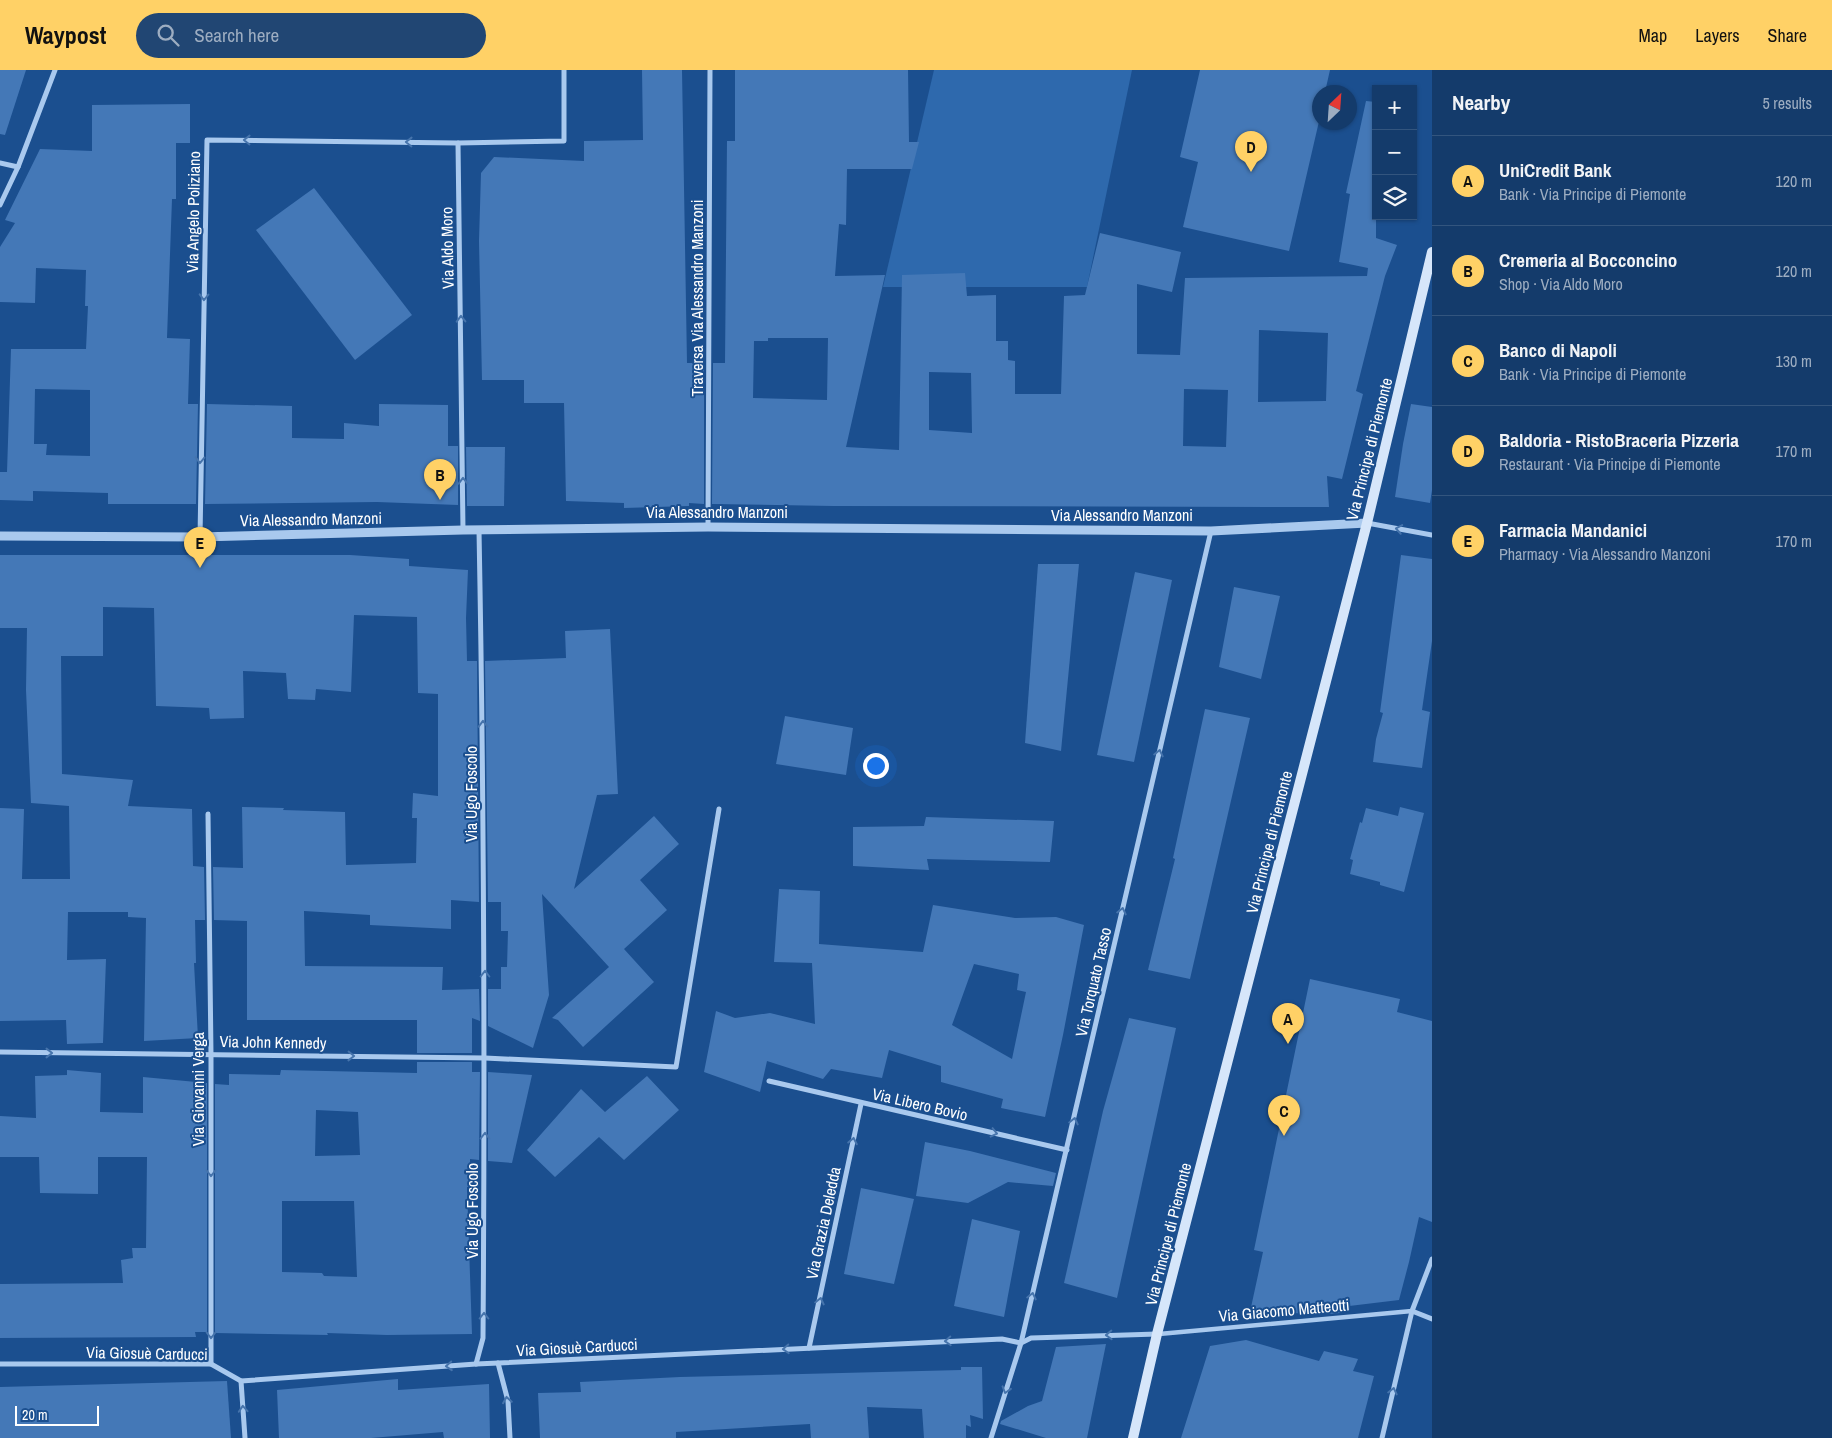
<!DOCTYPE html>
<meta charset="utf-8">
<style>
body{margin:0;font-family:"Archivo Narrow",sans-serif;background:#214673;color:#f1f3f6}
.controls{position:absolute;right:15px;top:15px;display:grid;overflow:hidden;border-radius:0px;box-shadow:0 1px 4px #0004}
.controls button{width:45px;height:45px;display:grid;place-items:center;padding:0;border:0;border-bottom:1px solid #33557e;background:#143b6b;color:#f1f3f6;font:25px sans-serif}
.compass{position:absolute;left:1312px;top:15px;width:45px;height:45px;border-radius:50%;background:#143b6b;box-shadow:0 1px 4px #0004;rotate:25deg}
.scale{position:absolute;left:15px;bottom:12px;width:84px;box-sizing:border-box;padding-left:5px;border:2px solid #fff;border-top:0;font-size:14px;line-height:18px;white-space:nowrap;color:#fff;-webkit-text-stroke:4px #1b4f8f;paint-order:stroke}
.you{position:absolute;left:875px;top:695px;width:18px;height:18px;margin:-12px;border:4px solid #fff;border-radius:50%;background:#1a73e8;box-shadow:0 0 0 8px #1a73e833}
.badge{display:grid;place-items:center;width:32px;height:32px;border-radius:50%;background:#ffd166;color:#111;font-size:16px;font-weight:700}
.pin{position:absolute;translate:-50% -41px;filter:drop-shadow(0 1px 2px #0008)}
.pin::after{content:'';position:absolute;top:26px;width:18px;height:15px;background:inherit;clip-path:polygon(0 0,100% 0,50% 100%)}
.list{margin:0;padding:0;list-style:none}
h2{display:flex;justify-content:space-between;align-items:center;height:65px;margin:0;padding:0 20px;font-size:21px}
h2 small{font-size:16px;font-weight:400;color:#9dadc1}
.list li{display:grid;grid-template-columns:32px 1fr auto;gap:15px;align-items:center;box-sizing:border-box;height:90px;padding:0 20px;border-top:1px solid #33557e}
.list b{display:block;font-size:19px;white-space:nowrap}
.list p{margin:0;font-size:16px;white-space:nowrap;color:#9dadc1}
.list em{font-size:16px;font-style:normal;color:#9dadc1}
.icon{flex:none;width:28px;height:28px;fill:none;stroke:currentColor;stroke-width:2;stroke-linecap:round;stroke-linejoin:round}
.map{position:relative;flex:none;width:1432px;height:1368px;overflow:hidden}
header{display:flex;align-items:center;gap:30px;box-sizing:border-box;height:70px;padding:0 25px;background:#ffd166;color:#111}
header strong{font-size:24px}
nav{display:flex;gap:28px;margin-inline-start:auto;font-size:18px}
.search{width:350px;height:45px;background:#214673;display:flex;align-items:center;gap:12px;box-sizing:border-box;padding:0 18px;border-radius:28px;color:#9dadc1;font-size:19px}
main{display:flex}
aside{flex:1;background:#143b6b}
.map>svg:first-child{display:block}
</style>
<header>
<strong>Waypost</strong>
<div class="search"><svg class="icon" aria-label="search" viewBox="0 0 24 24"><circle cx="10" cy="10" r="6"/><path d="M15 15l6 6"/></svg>Search here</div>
<nav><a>Map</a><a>Layers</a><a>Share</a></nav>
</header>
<main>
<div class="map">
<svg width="1432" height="1368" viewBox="0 0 1432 1368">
<rect width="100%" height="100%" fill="#1b4f8f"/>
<polygon fill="#2e69ad" points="934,0 1132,0 1087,217 883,217"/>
<g fill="#4478b7" fill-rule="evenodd">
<polygon points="0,0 26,0 5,65 0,64"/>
<polygon points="642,0 682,0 687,293 704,293 704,434 689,433 689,436 624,438 624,433 566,431 564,333 524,333 524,310 482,310 479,171 481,103 494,87 584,91 584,71 643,70"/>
<path d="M735,0H908L909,72H919L912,99H847L846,155L839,154L835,206L885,205L846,377L899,380L902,205L965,203L967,226L996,225V271H1008V290L1015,291V324H1061L1064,226L1085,225L1100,163L1181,182L1172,222L1137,214V284L1180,285L1185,208L1367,206L1368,198L1339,192L1350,124L1346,123L1366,31L1376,32V168L1397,175L1385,206L1356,321L1363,324L1342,409L1327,406L1329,437L833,436L712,434L713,293H725L727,71H735ZM1259,260L1328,263L1326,331L1258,332ZM768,268H828L827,330L753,328L754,271H768ZM929,302L971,303L972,363L929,360ZM1184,319L1228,320L1226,377L1183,376Z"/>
<polygon points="1200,0 1330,0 1325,22 1320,22 1320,47 1289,181 1183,157 1198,92 1180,87"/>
<path d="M190,34V73H176V129H172L167,268L190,269L188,334H198L196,434H108V423L33,421V431L0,430V402H7L11,279H86L88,236H85L86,200L36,198L35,233L0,232V177L15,153L5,150L40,79L92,81V35ZM35,319L90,320V386L46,385L47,374H34Z"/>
<polygon points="314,118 412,245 355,290 256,160"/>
<polygon points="207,334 292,336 292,368 344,369 344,353 379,356 379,334 448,335 448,376 458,376 458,435 377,432 205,434"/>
<polygon points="1411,334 1432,337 1432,420 1430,433 1395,427 1403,374"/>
<polygon points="466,377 505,377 504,436 467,436"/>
<polygon points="0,485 350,485 409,489 409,496 468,500 466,548 467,591 477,591 479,832 451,830 451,859 370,855 370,845 304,841 305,896 443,897 442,920 479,919 480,951 472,948 472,983 417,983 417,950 247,950 247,851 214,850 213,797 243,798 242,737 284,738 283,740 345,742 346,795 416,793 417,748 412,748 413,723 438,726 438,624 418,623 417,547 354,545 351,622 316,619 315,630 288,629 286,603 243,601 244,648 210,649 209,638 156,636 154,538 103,537 103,586 61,586 62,704 133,710 128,736 192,739 193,796 204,797 205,850 195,850 196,893 194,893 198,968 144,971 146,848 128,847 128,842 68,842 67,890 106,889 103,973 67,974 66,950 0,951 0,738 24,739 22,809 70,809 69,736 31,733 26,620 27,558 0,558"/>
<polygon points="1401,485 1432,489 1432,571 1422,640 1430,642 1422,698 1373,692 1376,669 1383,643 1380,642"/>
<polygon points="1038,494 1079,494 1061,681 1025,673"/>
<polygon points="1135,502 1172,510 1134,692 1097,685"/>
<polygon points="1234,517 1280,526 1261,609 1219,597"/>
<polygon points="610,559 618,724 597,725 574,819 654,746 679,774 640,810 667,840 624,879 654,912 583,977 558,950 552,948 609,897 542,824 549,925 533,978 488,956 488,919 501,919 501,897 507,897 508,861 501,861 501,832 488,832 485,591 566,588 565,561"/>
<polygon points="1205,639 1250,648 1190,909 1148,900 1175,789 1173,788"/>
<polygon points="785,646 853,658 846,705 776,694"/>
<polygon points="1400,737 1424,743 1404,822 1380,815 1380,812 1350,804 1353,790 1350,789 1360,752 1362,753 1366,738 1398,746"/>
<polygon points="926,747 1054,751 1050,792 927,789 929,800 853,796 853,757 924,756"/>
<path d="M779,819L820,821L819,874L923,882L933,835L1015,848L1056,847L1084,855L1063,965L1045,1047L1001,1038L1003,1029L941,1012V996L889,980L882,1008L831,999L823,1009L767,991L760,1022L704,1002L716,941L735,948L770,943L815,954L812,893L774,892ZM974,894L1019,904L1017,920L1026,922L1012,989L952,955Z"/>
<polygon points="1310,909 1400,929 1397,942 1432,951 1432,1152 1419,1147 1409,1192 1399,1230 1341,1237 1340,1243 1329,1244 1250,1242 1263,1182 1254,1180"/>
<polygon points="1129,948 1176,958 1117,1228 1064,1213 1103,1041"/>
<path d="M417,992H472V1002H480L479,1090L470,1089V1117H467L472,1264L387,1265L327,1263L328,1265L215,1263V1014L229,1015V1004L280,1005L281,1000L417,1003ZM316,1040L358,1042L360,1085L315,1086ZM282,1131H354L357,1207L324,1206L322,1203L282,1202Z"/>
<polygon points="67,1000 101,1003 100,1042 143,1043 143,1007 207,1013 207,1262 195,1262 196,1267 0,1268 0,1214 123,1213 121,1190 133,1188 132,1178 146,1178 147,1087 98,1087 98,1124 40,1123 39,1087 0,1087 0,1046 36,1048 35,1006 67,1005"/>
<polygon points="488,1002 532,1005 512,1093 488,1091"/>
<polygon points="647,1006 679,1040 624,1090 599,1067 555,1107 527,1080 581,1019 605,1042"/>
<polygon points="925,1072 970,1081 1056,1103 1053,1116 1008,1112 968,1133 916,1126"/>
<polygon points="861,1118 914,1129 894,1214 844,1204"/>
<polygon points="972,1149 1020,1161 1004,1247 954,1236"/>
<polygon points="1246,1270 1319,1291 1324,1281 1358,1289 1353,1301 1374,1306 1358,1368 1181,1368 1210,1276"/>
<polygon points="1106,1274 1087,1368 1046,1368 1000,1354 1001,1351 1028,1336 1042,1331 1056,1277"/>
<polygon points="961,1297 982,1297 983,1349 970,1345 971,1357 966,1355 966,1368 924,1368 922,1339 867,1337 869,1368 811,1368 810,1354 676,1362 676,1368 540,1368 538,1323 581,1322 580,1312 680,1307 961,1300"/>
<polygon points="398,1309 398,1320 489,1314 490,1368 444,1368 443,1362 371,1368 279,1368 277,1320"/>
<polygon points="227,1311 231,1368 0,1368 0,1317"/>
</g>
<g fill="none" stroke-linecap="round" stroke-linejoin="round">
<polyline stroke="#a9c9ee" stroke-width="4.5" points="1159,1264 1412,1241"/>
<g stroke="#a9c9ee" stroke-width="5">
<polyline points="458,73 463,460"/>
<polyline points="0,93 18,97"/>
<polyline points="0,135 18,97 55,0"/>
<polyline points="1367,453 1432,465"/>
<polyline points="708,457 710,0"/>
<polyline points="200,467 207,70 458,73 564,71 564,0"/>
<polyline points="208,744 211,984 211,1294"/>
<polyline points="0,982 485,988 676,997 719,739"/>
<polyline points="769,1011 1067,1080"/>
<polyline points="1412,1241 1432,1249"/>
<polyline points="809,1278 861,1034"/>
<polyline points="498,1293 508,1331 510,1368"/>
<polyline points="0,1294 211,1294 241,1311 476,1294 1002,1269 1021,1273 1031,1268 1157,1264"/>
<path d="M476,1294L483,1268C485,999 484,729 479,460"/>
<polyline points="241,1311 245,1368"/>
<polyline points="991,1368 1021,1273 1211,461"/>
<polyline points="1382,1368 1412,1241 1432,1189"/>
</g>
<polyline stroke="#a9c9ee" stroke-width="9" points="0,466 200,467 463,460 708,457 1211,461 1367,453"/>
<polyline stroke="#d6e6fa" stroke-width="10" points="1133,1368 1157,1264 1367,453 1432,182"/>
</g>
<defs><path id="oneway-chevron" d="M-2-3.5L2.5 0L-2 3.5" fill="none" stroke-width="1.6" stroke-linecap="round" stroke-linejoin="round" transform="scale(1.25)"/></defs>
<g stroke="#4674ac">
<use href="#oneway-chevron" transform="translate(247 70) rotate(-179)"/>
<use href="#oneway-chevron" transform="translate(409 72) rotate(-179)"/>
<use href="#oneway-chevron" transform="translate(204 227) rotate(91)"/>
<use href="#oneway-chevron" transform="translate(461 249) rotate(-91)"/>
<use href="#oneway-chevron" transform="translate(200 390) rotate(91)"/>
<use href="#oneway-chevron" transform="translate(463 411) rotate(-91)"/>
<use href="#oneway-chevron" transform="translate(1399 459) rotate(-170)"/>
<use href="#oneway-chevron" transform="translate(483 654) rotate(-91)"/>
<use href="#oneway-chevron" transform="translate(1159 683) rotate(-77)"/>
<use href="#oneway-chevron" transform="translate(1122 841) rotate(-77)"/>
<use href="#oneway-chevron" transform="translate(485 904) rotate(-90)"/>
<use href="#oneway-chevron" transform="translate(49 983)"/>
<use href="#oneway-chevron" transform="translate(351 986) rotate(1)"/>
<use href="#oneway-chevron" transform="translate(1074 1051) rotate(-77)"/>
<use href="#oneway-chevron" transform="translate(994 1063) rotate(13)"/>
<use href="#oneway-chevron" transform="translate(485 1066) rotate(-90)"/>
<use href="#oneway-chevron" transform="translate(853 1071) rotate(-79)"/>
<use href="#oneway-chevron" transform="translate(211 1103) rotate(90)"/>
<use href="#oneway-chevron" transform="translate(1032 1226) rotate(-77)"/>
<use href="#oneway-chevron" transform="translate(820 1231) rotate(-77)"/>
<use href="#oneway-chevron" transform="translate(484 1246) rotate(-90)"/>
<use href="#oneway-chevron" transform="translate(211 1265) rotate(90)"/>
<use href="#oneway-chevron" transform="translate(1109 1265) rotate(178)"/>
<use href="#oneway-chevron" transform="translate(948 1271) rotate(177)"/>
<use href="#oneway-chevron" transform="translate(786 1279) rotate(177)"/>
<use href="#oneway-chevron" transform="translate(449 1296) rotate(176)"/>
<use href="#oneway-chevron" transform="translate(1006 1320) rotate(107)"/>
<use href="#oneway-chevron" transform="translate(1393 1321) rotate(-77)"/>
<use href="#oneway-chevron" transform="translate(507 1330) rotate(-99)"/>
<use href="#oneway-chevron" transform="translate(243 1339) rotate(-94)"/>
</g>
<g text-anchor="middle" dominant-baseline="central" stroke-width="4" stroke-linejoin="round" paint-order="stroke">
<g font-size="16" fill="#fff" stroke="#1b4f8f">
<text transform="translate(193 142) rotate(-89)">Via Angelo Poliziano</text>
<text transform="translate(447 178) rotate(-91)">Via Aldo Moro</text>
<text transform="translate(697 228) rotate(-90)">Traversa Via Alessandro Manzoni</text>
<text transform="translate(1369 379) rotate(-76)">Via Principe di Piemonte</text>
<text x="717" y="442">Via Alessandro Manzoni</text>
<text x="1122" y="445">Via Alessandro Manzoni</text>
<text transform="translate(311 449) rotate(-1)">Via Alessandro Manzoni</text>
<text transform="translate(471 724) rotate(-90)">Via Ugo Foscolo</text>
<text transform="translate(1269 772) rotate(-76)">Via Principe di Piemonte</text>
<text transform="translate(1093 912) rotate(-77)">Via Torquato Tasso</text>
<text transform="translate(273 972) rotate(1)">Via John Kennedy</text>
<text transform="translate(198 1019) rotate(-90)">Via Giovanni Verga</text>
<text transform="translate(920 1034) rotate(13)">Via Libero Bovio</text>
<text transform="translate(472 1141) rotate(-90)">Via Ugo Foscolo</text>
<text transform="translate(823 1153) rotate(-78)">Via Grazia Deledda</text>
<text transform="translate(1168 1164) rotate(-76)">Via Principe di Piemonte</text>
<text transform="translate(1284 1240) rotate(-5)">Via Giacomo Matteotti</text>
<text transform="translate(577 1277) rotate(-3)">Via Giosuè Carducci</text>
<text transform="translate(147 1283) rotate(1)">Via Giosuè Carducci</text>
</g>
</g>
</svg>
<div class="controls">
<button>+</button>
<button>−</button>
<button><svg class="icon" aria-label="layers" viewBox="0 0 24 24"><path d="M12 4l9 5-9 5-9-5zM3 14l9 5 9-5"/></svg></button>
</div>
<svg class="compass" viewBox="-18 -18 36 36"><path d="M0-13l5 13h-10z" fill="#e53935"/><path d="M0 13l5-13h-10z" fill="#9dadc1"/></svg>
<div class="scale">20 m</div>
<div class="you"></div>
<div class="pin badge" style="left:1288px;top:974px">A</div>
<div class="pin badge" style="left:440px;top:430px">B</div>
<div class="pin badge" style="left:1284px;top:1066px">C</div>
<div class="pin badge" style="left:1251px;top:102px">D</div>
<div class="pin badge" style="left:200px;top:498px">E</div>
</div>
<aside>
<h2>Nearby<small>5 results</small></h2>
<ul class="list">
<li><span class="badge">A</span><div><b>UniCredit Bank</b><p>Bank · Via Principe di Piemonte</p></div><em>120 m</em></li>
<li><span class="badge">B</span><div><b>Cremeria al Bocconcino</b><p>Shop · Via Aldo Moro</p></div><em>120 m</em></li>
<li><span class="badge">C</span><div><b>Banco di Napoli</b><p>Bank · Via Principe di Piemonte</p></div><em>130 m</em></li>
<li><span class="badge">D</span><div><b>Baldoria - RistoBraceria Pizzeria</b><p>Restaurant · Via Principe di Piemonte</p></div><em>170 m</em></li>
<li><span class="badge">E</span><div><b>Farmacia Mandanici</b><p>Pharmacy · Via Alessandro Manzoni</p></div><em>170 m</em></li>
</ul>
</aside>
</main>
